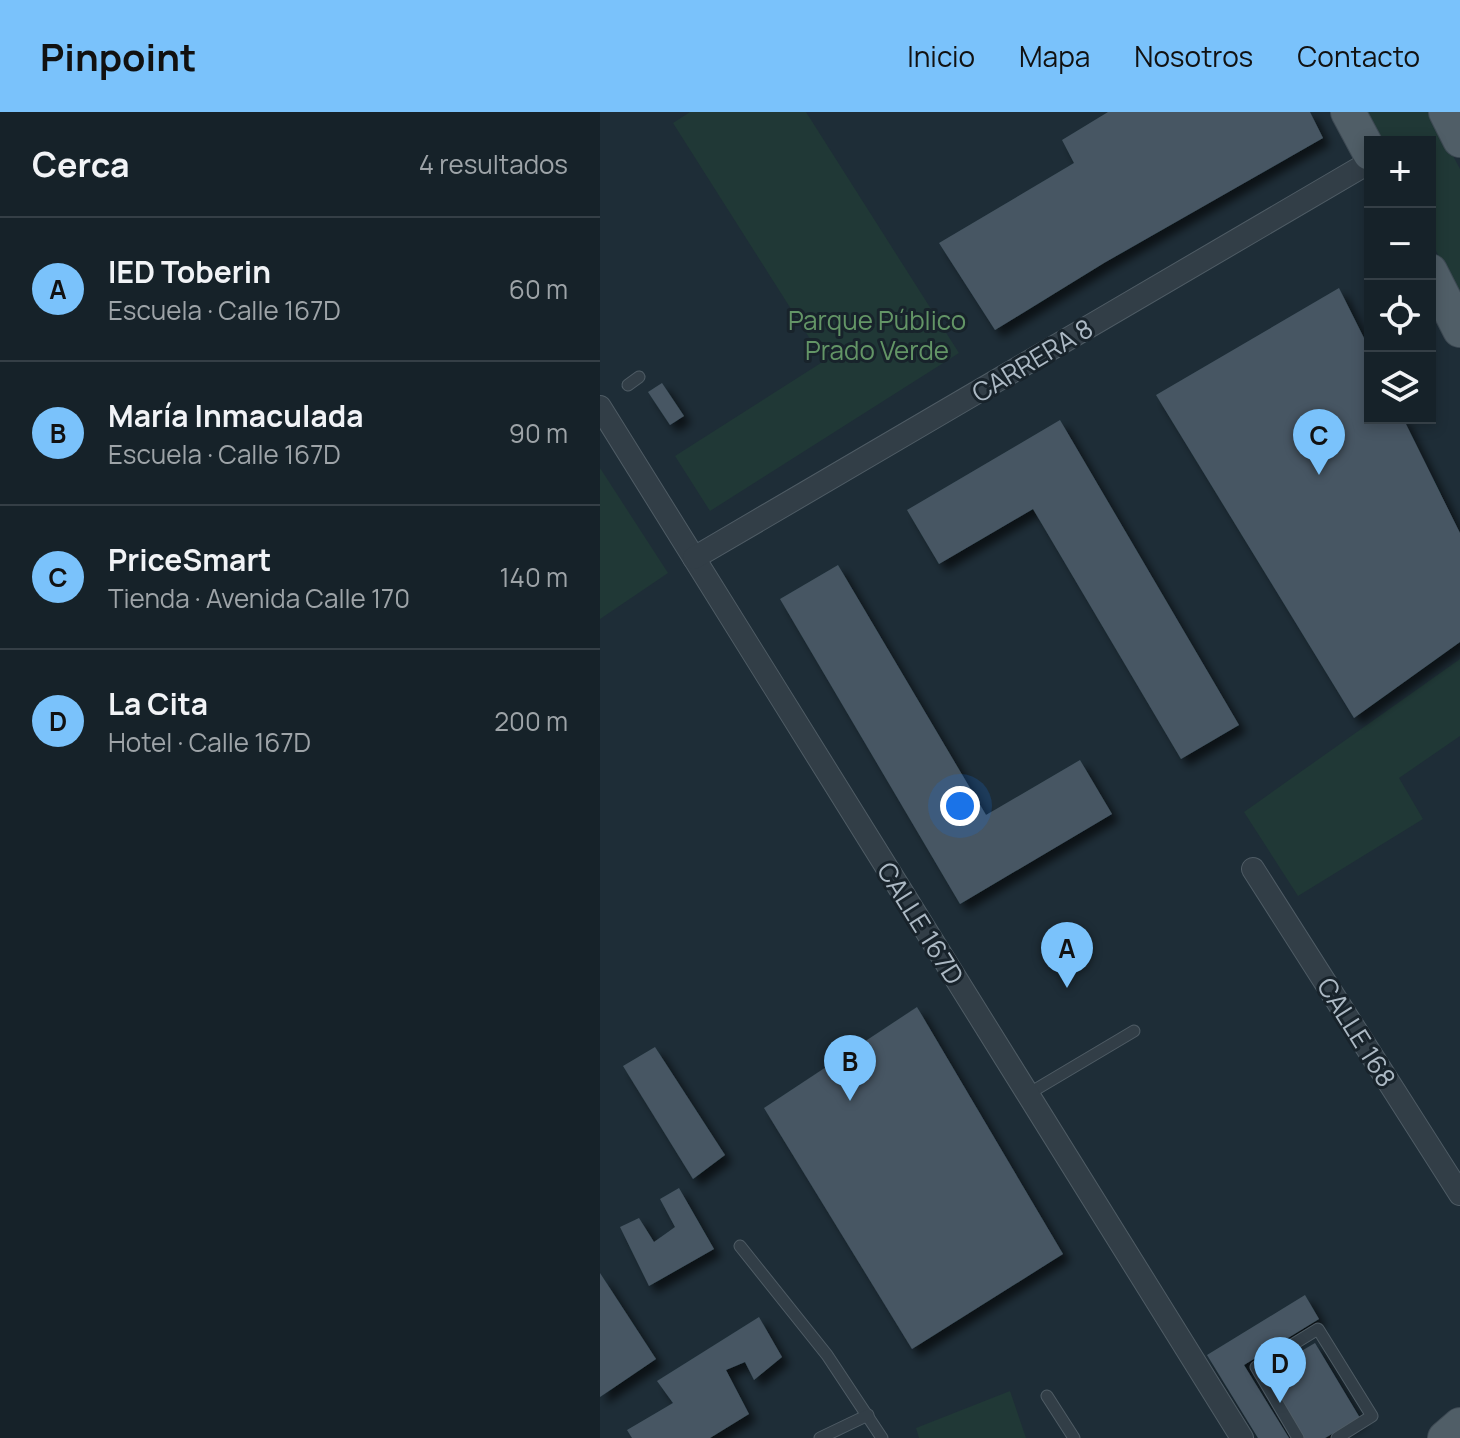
<!DOCTYPE html>
<html lang="es">
<meta charset="utf-8">
<style>
body{margin:0;font-family:Manrope,sans-serif;background:#1f2a31;color:#f1f3f6}
.controls{position:absolute;right:24px;top:24px;display:grid;overflow:hidden;border-radius:0px;box-shadow:0 4px 12px #0003}
.controls button{width:72px;height:72px;display:grid;place-items:center;padding:0;border:0;border-bottom:2px solid #353f46;background:#162229;color:#f1f3f6;font:40px sans-serif}
.you{position:absolute;left:360px;top:694px;width:28px;height:28px;margin:-20px;border:6px solid #fff;border-radius:50%;background:#1a73e8;box-shadow:0 0 0 12px #1a73e833}
.badge{display:grid;place-items:center;width:52px;height:52px;border-radius:50%;background:#7ac2fb;color:#111;font-size:26px;font-weight:700}
.pin{position:absolute;translate:-50% -66px;filter:drop-shadow(0 2px 4px #0008)}
.pin::after{content:'';position:absolute;top:42px;width:28px;height:24px;background:inherit;clip-path:polygon(0 0,100% 0,50% 100%)}
.list{margin:0;padding:0;list-style:none}
h2{display:flex;justify-content:space-between;align-items:center;height:104px;margin:0;padding:0 32px;font-size:34px}
h2 small{font-size:26px;font-weight:400;color:#9ea4a8}
.list li{display:grid;grid-template-columns:52px 1fr auto;gap:24px;align-items:center;box-sizing:border-box;height:144px;padding:0 32px;border-top:2px solid #353f46}
.list b{display:block;font-size:30px;white-space:nowrap}
.list p{margin:0;font-size:26px;white-space:nowrap;color:#9ea4a8}
.list em{font-size:26px;font-style:normal;color:#9ea4a8}
.icon{flex:none;width:44px;height:44px;fill:none;stroke:currentColor;stroke-width:2;stroke-linecap:round;stroke-linejoin:round}
.map{position:relative;flex:none;width:860px;height:1326px;overflow:hidden}
header{display:flex;align-items:center;gap:48px;box-sizing:border-box;height:112px;padding:0 40px;background:#7ac2fb;color:#111}
header strong{font-size:38px}
nav{display:flex;gap:44px;margin-inline-start:auto;font-size:28px}
main{display:flex}
aside{flex:1;background:#162229}
.map>svg:first-child{display:block}
</style>
<header>
<strong>Pinpoint</strong>
<nav><a>Inicio</a><a>Mapa</a><a>Nosotros</a><a>Contacto</a></nav>
</header>
<main>
<aside>
<h2>Cerca<small>4 resultados</small></h2>
<ul class="list">
<li><span class="badge">A</span><div><b>IED Toberin</b><p>Escuela · Calle 167D</p></div><em>60 m</em></li>
<li><span class="badge">B</span><div><b>María Inmaculada</b><p>Escuela · Calle 167D</p></div><em>90 m</em></li>
<li><span class="badge">C</span><div><b>PriceSmart</b><p>Tienda · Avenida Calle 170</p></div><em>140 m</em></li>
<li><span class="badge">D</span><div><b>La Cita</b><p>Hotel · Calle 167D</p></div><em>200 m</em></li>
</ul>
</aside>
<div class="map">
<svg width="860" height="1326" viewBox="0 0 860 1326">
<defs>
<filter id="shadow"><feDropShadow dx="7" dy="7" stdDeviation="4" flood-color="#0009"/></filter>
</defs>
<rect width="100%" height="100%" fill="#1e2d37"/>
<g fill="#203836">
<polygon points="90,0 206,0 359,241 110,399 75,344 224,249 73,11"/>
<polygon points="766,0 830,0 860,57 860,186 830,127 830,30 781,30"/>
<polygon points="0,356 68,461 0,507"/>
<polygon points="860,547 860,624 799,666 823,707 698,784 644,700"/>
<polygon points="410,1279 426,1326 319,1326 316,1316"/>
</g>
<g fill="#465763" filter="url(#shadow)">
<polygon points="508,0 710,0 723,26 504,151 395,218 339,131 474,51 462,28"/>
<polygon points="739,176 770,238 770,306 803,306 860,421 860,530 754,606 556,283"/>
<polygon points="62,271 84,304 70,313 48,280"/>
<polygon points="460,308 639,613 581,647 433,397 339,452 307,398"/>
<polygon points="238,453 386,703 480,648 512,702 360,792 180,487"/>
<polygon points="317,895 463,1142 312,1237 164,996"/>
<polygon points="55,935 125,1043 93,1067 23,954"/>
<polygon points="79,1076 114,1137 49,1174 20,1115 39,1106 54,1130 75,1115 60,1087"/>
<polygon points="0,1161 56,1247 0,1285"/>
<polygon points="705,1183 719,1207 644,1253 689,1326 658,1326 607,1243"/>
<polygon points="159,1205 182,1245 154,1268 145,1250 126,1258 149,1302 110,1326 32,1326 27,1318 73,1291 57,1269"/>
<polygon points="715,1231 760,1306 725,1326 704,1326 666,1260"/>
</g>
<g fill="none" stroke-linecap="round" stroke-linejoin="round">
<defs>
<g id="lane">
<polyline points="28,273 39,265"/>
<polyline points="428,982 534,919"/>
<polyline points="140,1134 227,1243 282,1326"/>
<polyline points="447,1284 474,1326"/>
<polyline points="220,1326 268,1303"/>
<polyline points="698,1326 656,1255 718,1217 772,1304 737,1326"/>
</g>
<g id="street">
<polyline points="0,295 642,1326"/>
<polyline points="94,446 770,50"/>
<polyline points="653,757 860,1082"/>
</g>
<g id="primary">
<polyline points="748,0 770,41"/>
<polyline points="846,0 860,28"/>
<polyline points="830,159 860,218"/>
<polyline points="845,1326 860,1313"/>
</g>
</defs>
<use href="#lane" stroke="#4f5c65" stroke-width="13"/>
<use href="#street" stroke="#4f5c65" stroke-width="24"/>
<use href="#primary" stroke="#3e4a54" stroke-width="36"/>
<use href="#lane" stroke="#323e47" stroke-width="11"/>
<use href="#street" stroke="#323e47" stroke-width="22"/>
<use href="#primary" stroke="#505e67" stroke-width="34"/>
</g>
<g text-anchor="middle" dominant-baseline="central" stroke-width="6" stroke-linejoin="round" paint-order="stroke">
<g font-size="26" fill="#639566" stroke="#18232b">
<text x="277" y="208">Parque Público<tspan x="277" dy="30">Prado Verde</tspan></text>
</g>
<g font-size="26" fill="#acb9c4" stroke="#18232b">
<text transform="translate(432 248) rotate(-31)">CARRERA 8</text>
<text transform="translate(321 811) rotate(58)">CALLE 167D</text>
<text transform="translate(757 920) rotate(58)">CALLE 168</text>
</g>
</g>
</svg>
<div class="controls">
<button>+</button>
<button>−</button>
<button><svg class="icon" aria-label="locate" viewBox="0 0 24 24"><circle cx="12" cy="12" r="6"/><path d="M12 2v4M12 18v4M2 12h4M18 12h4"/></svg></button>
<button><svg class="icon" aria-label="layers" viewBox="0 0 24 24"><path d="M12 4l9 5-9 5-9-5zM3 14l9 5 9-5"/></svg></button>
</div>
<div class="you"></div>
<div class="pin badge" style="left:467px;top:876px">A</div>
<div class="pin badge" style="left:250px;top:989px">B</div>
<div class="pin badge" style="left:719px;top:363px">C</div>
<div class="pin badge" style="left:680px;top:1291px">D</div>
</div>
</main>
